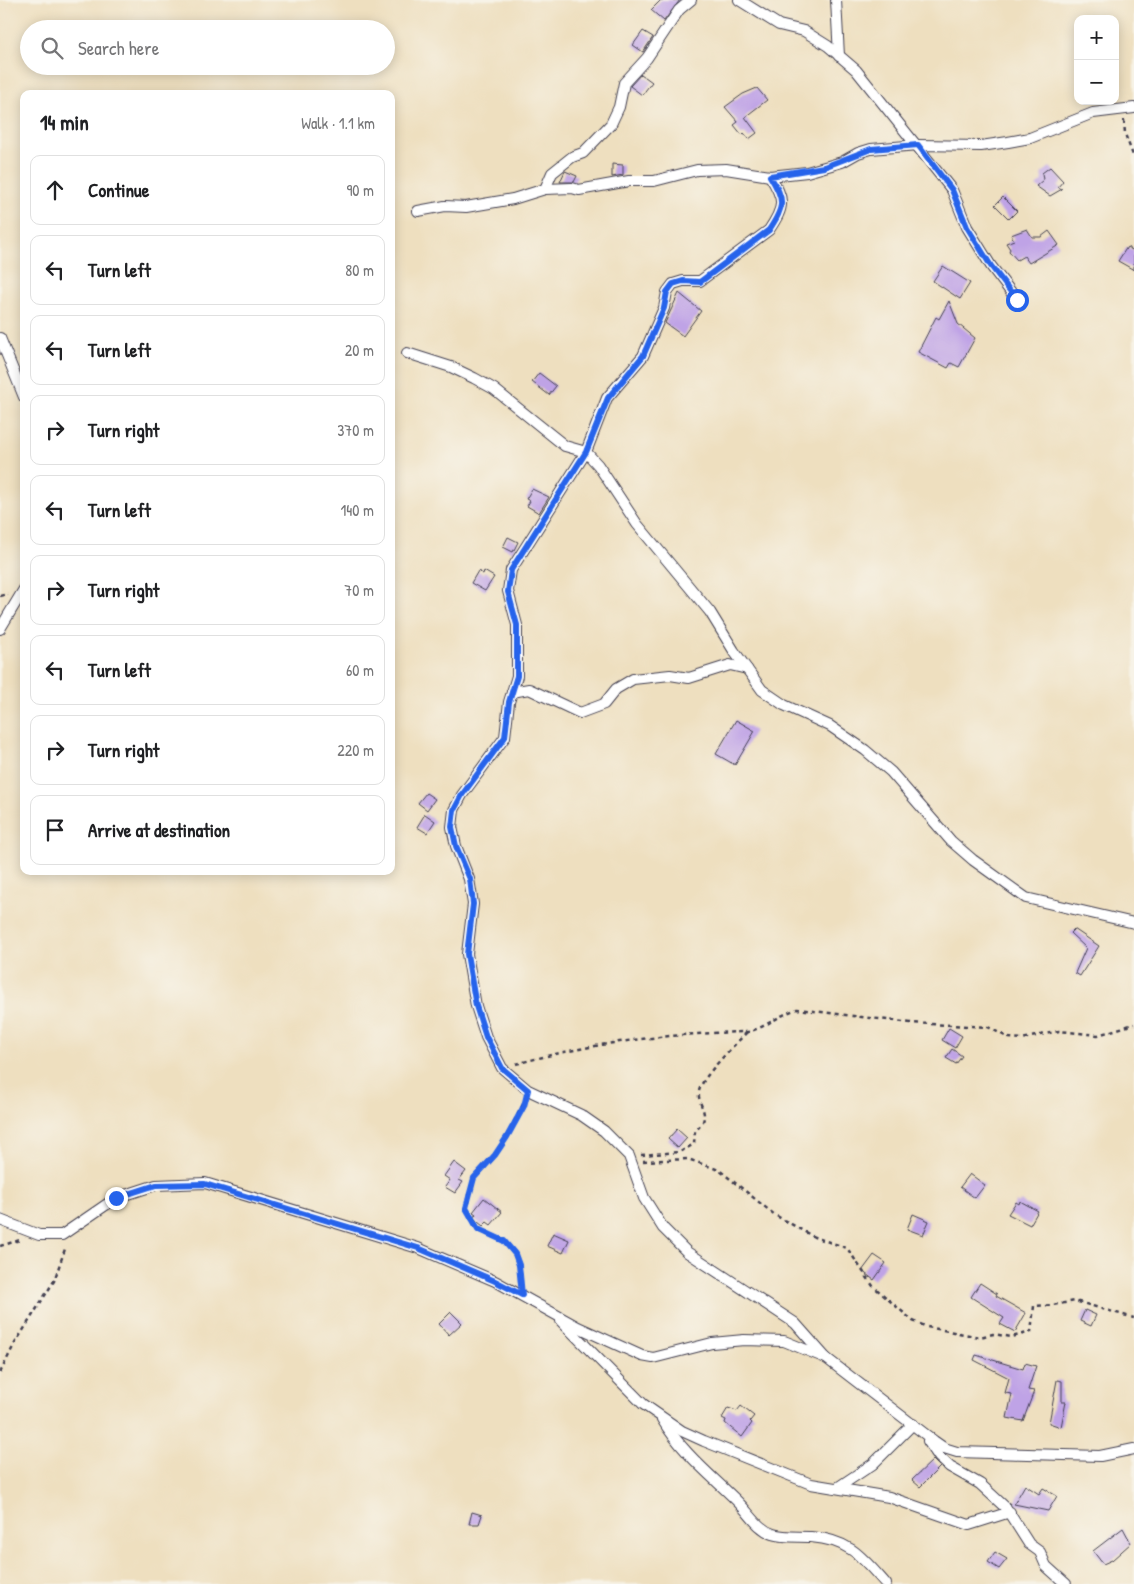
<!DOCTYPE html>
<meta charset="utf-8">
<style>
body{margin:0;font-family:"Patrick Hand",sans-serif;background:#f6f6f6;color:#202124}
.controls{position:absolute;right:15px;top:15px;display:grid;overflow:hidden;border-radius:10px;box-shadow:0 2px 12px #0003}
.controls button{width:45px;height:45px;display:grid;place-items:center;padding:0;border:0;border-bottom:1px solid #e0e0e0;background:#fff;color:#202124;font:25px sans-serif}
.stop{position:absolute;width:15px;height:15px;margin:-11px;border:4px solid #2563eb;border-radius:50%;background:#fff}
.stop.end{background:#2563eb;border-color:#fff;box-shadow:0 1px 5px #0008}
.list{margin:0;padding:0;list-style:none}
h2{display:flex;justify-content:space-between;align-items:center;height:65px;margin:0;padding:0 20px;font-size:21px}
h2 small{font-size:16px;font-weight:400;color:#757577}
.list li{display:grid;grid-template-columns:32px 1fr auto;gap:15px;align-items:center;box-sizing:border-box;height:70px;margin:0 10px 10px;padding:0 10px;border:1px solid #e0e0e0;border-radius:10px}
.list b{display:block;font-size:19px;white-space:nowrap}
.list em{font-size:16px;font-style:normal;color:#757577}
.icon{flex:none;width:28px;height:28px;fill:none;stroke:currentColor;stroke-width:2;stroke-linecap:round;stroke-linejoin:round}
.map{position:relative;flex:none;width:1134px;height:1584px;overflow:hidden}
.search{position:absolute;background:#fff;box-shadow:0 2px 12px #0003;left:20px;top:20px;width:375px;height:55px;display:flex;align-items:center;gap:12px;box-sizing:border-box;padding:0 18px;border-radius:28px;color:#757577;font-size:19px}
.panel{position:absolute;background:#fff;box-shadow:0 2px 12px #0003;left:20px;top:90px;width:375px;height:785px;border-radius:10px}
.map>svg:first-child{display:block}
</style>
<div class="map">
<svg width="1134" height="1584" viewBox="0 0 1134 1584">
<rect width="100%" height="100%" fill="#f7f3e8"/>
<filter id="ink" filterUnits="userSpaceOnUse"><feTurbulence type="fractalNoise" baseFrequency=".02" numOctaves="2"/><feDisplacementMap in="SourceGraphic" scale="10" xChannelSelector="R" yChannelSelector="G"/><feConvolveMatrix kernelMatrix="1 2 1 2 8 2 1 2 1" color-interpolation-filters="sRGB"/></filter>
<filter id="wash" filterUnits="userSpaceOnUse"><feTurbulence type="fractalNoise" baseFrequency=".0096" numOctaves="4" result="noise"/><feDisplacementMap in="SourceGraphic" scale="20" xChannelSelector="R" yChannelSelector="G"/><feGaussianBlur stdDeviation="1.12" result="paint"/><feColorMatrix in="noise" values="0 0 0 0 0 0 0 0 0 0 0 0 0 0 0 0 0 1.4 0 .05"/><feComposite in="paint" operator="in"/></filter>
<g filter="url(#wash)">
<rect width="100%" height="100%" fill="#eedfbf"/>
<g id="blocks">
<g fill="#bfa3e6">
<polygon points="661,0 680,0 664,21 651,10"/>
<polygon points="643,31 653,37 643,52 633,45"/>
<polygon points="641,74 652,82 642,95 630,86"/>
<polygon points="757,88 767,100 745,117 757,133 749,139 744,133 742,135 734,125 738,122 725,107 743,94"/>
<polygon points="612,164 623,165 623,175 612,177"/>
<polygon points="1050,167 1063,181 1058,187 1062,189 1050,196 1036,186 1043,180 1042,173"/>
<polygon points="565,171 577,176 574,182 560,182"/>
<polygon points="1003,197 1017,211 1009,219 995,205"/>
<polygon points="1027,229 1032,237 1041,237 1049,231 1059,245 1029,263 1024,256 1017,260 1009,251 1010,249 1006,243 1014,240 1011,235"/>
<polygon points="1127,247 1134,251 1134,270 1118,261"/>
<polygon points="943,266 970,283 960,299 933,281"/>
<polygon points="679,293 701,311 683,336 665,323"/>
<polygon points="949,301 958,324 975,338 959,367 951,363 948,368 918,352 936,317 939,319"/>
<polygon points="539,373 556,386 549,395 532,382"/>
<polygon points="532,489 549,497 539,513 527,506 530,501 526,499"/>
<polygon points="508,537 518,542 513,552 503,547"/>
<polygon points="478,571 483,574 484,571 494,577 485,591 471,583"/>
<polygon points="736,720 755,731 735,765 716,754"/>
<polygon points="426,793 435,799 427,810 418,803"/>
<polygon points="425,814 435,821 427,833 417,827"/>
<polygon points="1074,929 1099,946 1080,976 1075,973 1086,948 1070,933"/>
<polygon points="949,1028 962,1036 955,1048 942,1040"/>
<polygon points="952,1049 962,1056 956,1064 946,1058"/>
<polygon points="677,1129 687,1138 678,1148 668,1139"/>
<polygon points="454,1162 466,1171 459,1180 463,1182 455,1193 445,1187 450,1180 444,1176"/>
<polygon points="970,1174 985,1185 975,1198 960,1187"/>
<polygon points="484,1198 502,1212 491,1225 487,1222 483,1226 473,1218 476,1214 473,1212"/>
<polygon points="1020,1201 1038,1211 1030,1225 1008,1214 1016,1202 1019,1204"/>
<polygon points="913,1214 929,1221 923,1235 907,1229"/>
<polygon points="553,1233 569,1240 563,1253 547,1246"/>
<polygon points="874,1255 886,1263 874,1280 862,1271"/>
<polygon points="980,1283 997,1294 996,1296 1026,1313 1015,1332 1000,1324 1004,1318 971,1297"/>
<polygon points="1085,1310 1096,1315 1091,1326 1080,1321"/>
<polygon points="451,1312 462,1323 449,1335 439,1324"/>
<polygon points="976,1355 1023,1369 1025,1363 1036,1366 1028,1390 1034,1391 1023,1421 1007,1418 1012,1394 1005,1393 1009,1378 974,1360"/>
<polygon points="1057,1380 1062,1381 1062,1402 1066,1402 1061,1427 1049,1423"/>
<polygon points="741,1406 754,1416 750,1421 752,1423 742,1437 725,1423 726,1420 722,1418 728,1408 737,1411"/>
<polygon points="933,1460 940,1467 920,1487 912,1480"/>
<polygon points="1025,1485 1039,1494 1043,1488 1057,1496 1048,1511 1014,1504"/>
<polygon points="472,1512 482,1515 479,1524 469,1524"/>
<polygon points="1123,1528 1131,1543 1112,1560 1103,1564 1093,1551"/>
<polygon points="995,1552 1007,1559 999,1569 988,1562"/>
</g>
</g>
</g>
<g filter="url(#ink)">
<use href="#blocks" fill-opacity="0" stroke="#413e4f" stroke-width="1"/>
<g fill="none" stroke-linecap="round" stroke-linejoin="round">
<defs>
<g id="minor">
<polyline points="739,0 779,25 804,31 828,46 856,70 952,190 967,227 991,266 1017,300"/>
<polyline points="836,0 839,56"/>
<path d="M770,176C785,200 785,206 769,230L700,281H683L673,284L667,292L664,308L643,356L607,398L586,452L511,570L508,591L517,625V676L509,702L505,737L462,795L454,810L452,827L456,846L469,879L473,904L467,954L476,1006L486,1037L502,1068L528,1090L581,1115L604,1131L629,1156L644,1198L663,1228L687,1252L795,1323L826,1358"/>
<polyline points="545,189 552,173 572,157 583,153 611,124 619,107 624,83 647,58 679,10 691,0"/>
<polyline points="418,211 445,206 466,207 513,199 545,189 572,188 579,190 629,181 654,181 697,170 726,169 770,176 807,172 842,162 858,153 871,149 918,145 981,146 1008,142 1030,138 1093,113 1134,108"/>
<polyline points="0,338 24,397"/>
<polyline points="407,353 451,367 474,378 494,389 565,446 586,452 598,465 637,524 710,612 734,651 762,690 784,705 830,726 865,750 891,772 951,841 973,860 1026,898 1134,923"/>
<polyline points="0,629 24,589"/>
<polyline points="512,692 529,689 580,713 604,704 616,689 633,679 670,675 689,678 730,665 747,669"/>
<polyline points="0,1220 39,1235 62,1235 116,1198 156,1185 205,1183 418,1248 495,1281 578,1327 642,1356 653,1358 712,1343 744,1340 784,1341 826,1358 934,1441 944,1448 957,1452 1100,1456 1134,1449"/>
<polyline points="561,1321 643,1404 682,1431 704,1441 811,1484 889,1497 969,1525 1010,1512"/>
<path d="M662,1419C682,1453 712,1476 739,1503C750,1514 758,1529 773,1534C785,1538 799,1536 811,1537C850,1540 862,1557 886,1584"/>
<polyline points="928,1441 939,1457 950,1467 980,1484 1006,1508 1029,1544 1040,1552 1046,1566 1066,1584"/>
<polyline points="837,1488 873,1464 913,1424"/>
</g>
</defs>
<use href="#minor" stroke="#413e4f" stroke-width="12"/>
<g stroke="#413e4f" stroke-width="2.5" stroke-dasharray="4 4" stroke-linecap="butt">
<polyline points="1124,120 1125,134 1134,158"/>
<polyline points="0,596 8,594"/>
<path d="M516,1064C591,1043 669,1033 748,1032C766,1027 779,1015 797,1009L911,1023L988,1027L1009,1038L1022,1039L1059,1031L1098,1035L1134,1024"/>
<path d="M641,1155L680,1152L694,1144L695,1131C714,1115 697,1107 699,1092C700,1078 737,1043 747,1032"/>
<polyline points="643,1161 688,1159 719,1170 775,1215 814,1237 847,1248 873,1286 913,1321 927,1327 980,1337 993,1334 1012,1337 1031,1332 1034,1306 1053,1305 1075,1301 1134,1318"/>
<polyline points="0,1246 20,1240"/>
<polyline points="521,1283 519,1265 515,1254 504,1241 478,1229 466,1208 474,1178 495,1155 507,1137 525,1101"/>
<polyline points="0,1373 14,1345 54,1281 66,1246"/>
</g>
<use href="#minor" stroke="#fff" stroke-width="10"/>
</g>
</g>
<g fill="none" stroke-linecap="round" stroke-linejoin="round" filter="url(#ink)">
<path stroke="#2563eb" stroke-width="6" d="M116,1198L156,1185L205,1184L418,1248L495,1281L522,1295L519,1265L515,1254L504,1241L478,1229L466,1208L474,1178L495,1155L507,1137L524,1106L528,1090L502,1068L486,1037L476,1006L467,954L473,904L470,879L456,846L452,827L454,810L462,795L505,737L509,702L517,676V625L508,592L511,570L586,452L608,398L643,356L664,308L667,292L673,284L683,281L700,282L769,230C785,206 785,200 770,176L824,167L871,149L918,145L952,190L967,227L991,266L1017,300"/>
</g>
</svg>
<div class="controls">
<button>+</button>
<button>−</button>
</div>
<div class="stop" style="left:1017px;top:300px"></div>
<div class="stop end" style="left:116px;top:1198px"></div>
<div class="search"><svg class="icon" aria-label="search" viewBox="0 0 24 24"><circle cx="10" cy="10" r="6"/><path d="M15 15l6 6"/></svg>Search here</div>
<section class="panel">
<h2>14 min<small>Walk · 1.1 km</small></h2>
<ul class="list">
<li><svg class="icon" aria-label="ahead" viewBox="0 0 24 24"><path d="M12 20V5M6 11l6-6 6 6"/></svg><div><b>Continue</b></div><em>90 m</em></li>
<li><svg class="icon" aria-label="left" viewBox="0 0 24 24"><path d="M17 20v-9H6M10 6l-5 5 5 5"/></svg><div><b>Turn left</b></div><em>80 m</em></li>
<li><svg class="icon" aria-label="left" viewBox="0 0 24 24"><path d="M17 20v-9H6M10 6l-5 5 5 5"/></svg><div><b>Turn left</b></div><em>20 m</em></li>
<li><svg class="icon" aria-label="right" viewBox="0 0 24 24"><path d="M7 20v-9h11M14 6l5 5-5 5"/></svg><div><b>Turn right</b></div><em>370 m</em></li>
<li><svg class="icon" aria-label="left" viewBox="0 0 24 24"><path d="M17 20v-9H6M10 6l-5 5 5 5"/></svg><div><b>Turn left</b></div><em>140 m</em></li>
<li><svg class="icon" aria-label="right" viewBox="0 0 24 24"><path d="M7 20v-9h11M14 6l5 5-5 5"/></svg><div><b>Turn right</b></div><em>70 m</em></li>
<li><svg class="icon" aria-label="left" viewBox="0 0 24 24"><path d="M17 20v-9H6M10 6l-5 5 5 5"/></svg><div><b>Turn left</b></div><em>60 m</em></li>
<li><svg class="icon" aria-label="right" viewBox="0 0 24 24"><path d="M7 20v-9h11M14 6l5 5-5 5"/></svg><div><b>Turn right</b></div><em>220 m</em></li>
<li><svg class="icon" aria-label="arrive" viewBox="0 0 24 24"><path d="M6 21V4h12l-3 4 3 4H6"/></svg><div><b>Arrive at destination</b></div></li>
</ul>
</section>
</div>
